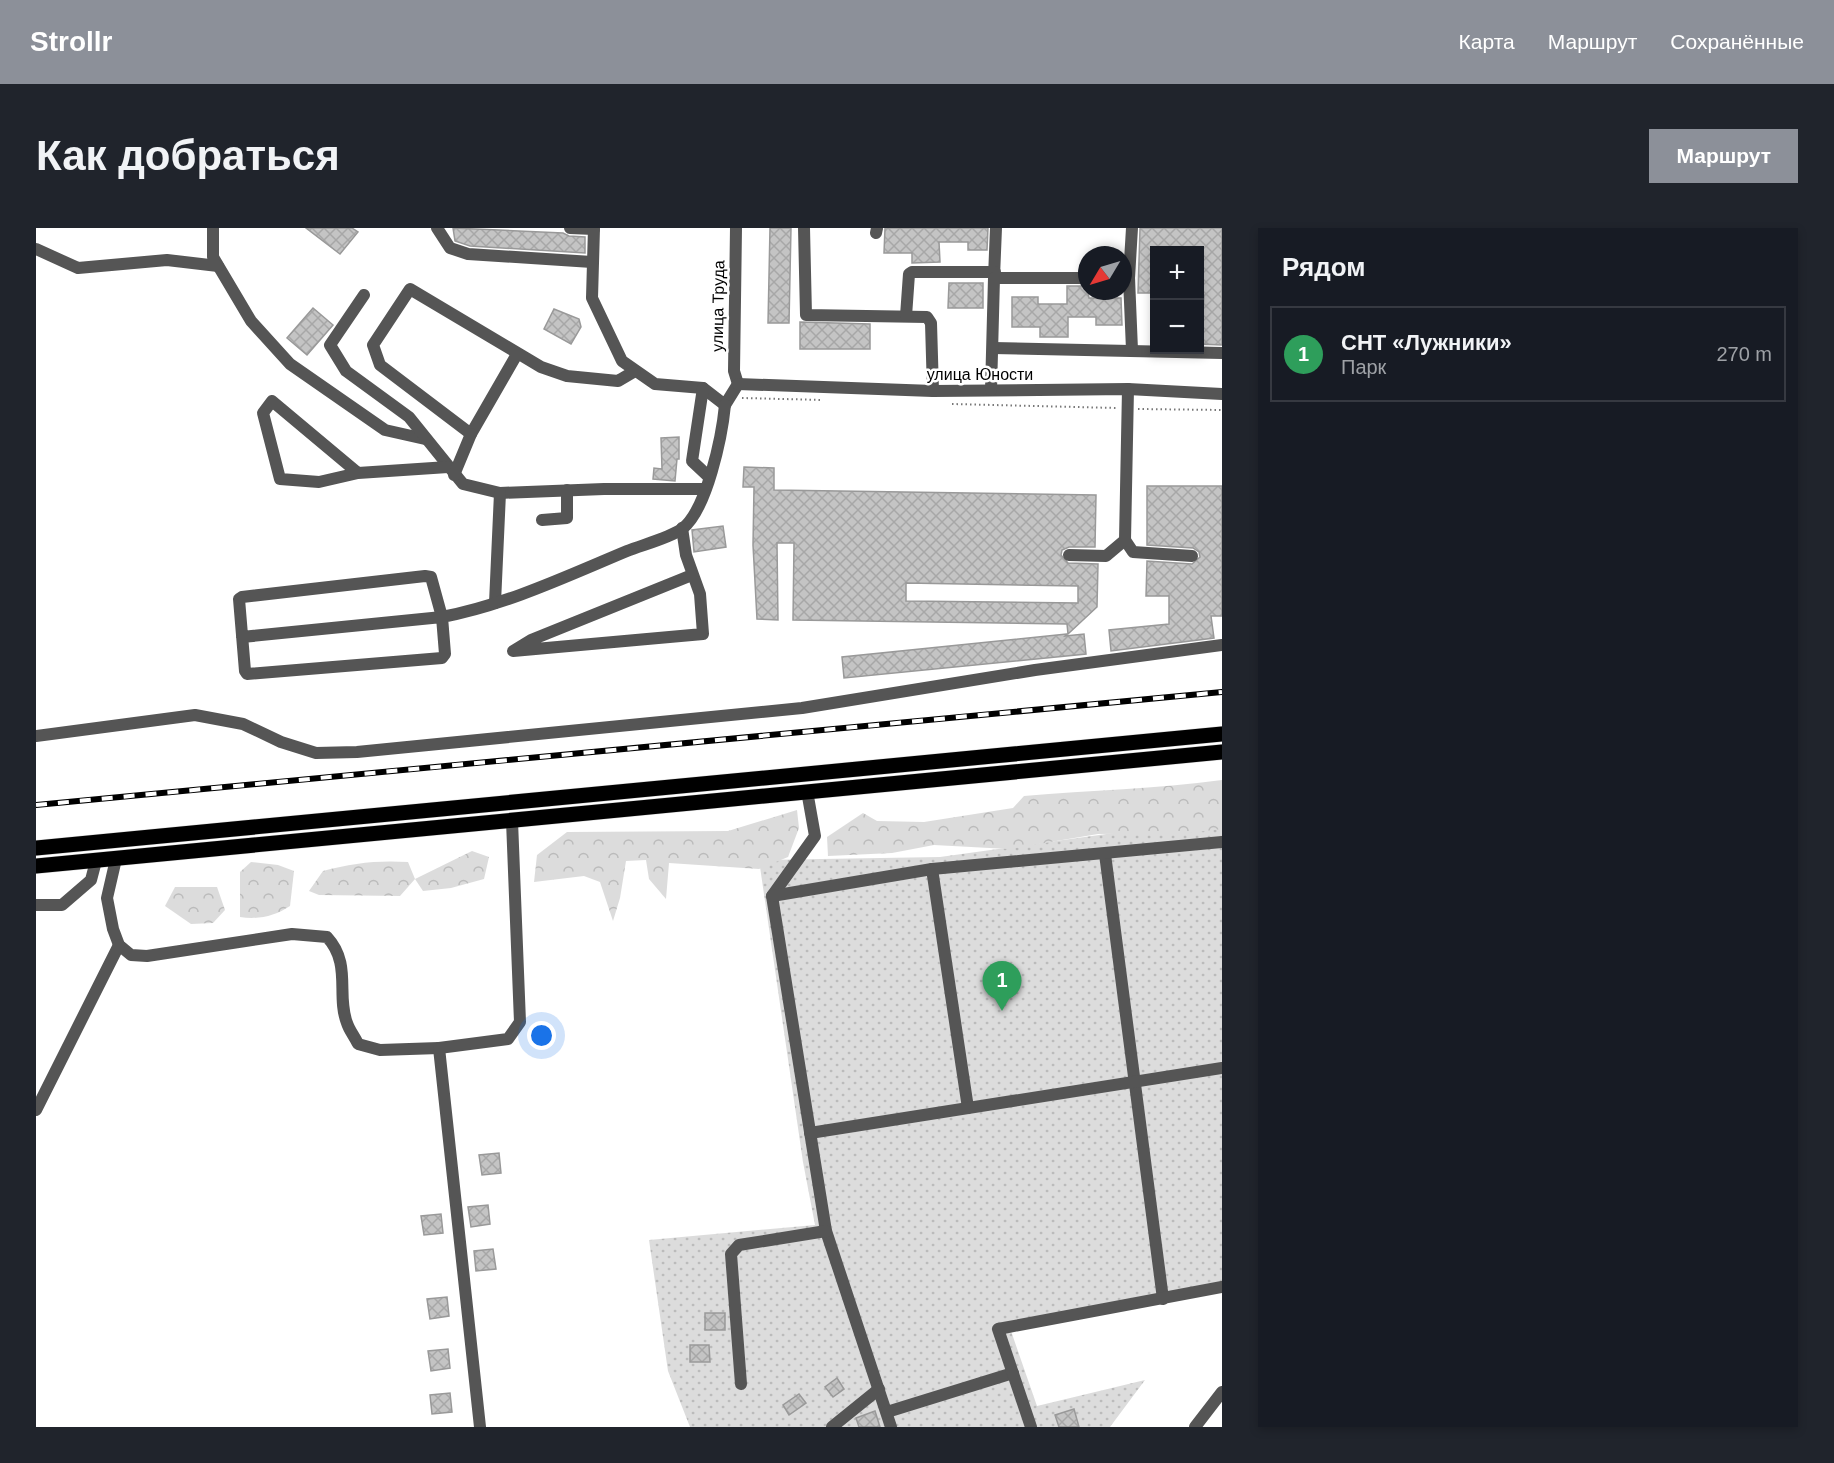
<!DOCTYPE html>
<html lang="ru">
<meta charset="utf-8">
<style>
body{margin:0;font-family:Arial,sans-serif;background:#20242c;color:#f1f3f6}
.controls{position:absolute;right:18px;top:18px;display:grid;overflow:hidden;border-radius:0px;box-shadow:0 3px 9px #0003}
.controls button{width:54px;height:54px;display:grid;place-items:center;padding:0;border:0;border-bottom:2px solid #363941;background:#171b24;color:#f1f3f6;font:30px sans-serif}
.compass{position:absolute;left:1042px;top:18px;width:54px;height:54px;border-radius:50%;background:#171b24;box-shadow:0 3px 9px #0003;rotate:232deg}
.you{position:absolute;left:506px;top:808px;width:21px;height:21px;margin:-15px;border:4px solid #fff;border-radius:50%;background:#1a73e8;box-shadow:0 0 0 9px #1a73e833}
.badge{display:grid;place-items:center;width:39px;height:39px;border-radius:50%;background:#8c9099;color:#fff;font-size:20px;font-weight:700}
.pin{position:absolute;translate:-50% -50px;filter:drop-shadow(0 2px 3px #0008)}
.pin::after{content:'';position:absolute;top:32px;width:21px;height:18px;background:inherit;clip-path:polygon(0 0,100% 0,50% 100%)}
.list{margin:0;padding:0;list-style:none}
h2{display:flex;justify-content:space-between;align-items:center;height:78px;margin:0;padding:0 24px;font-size:26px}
h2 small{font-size:20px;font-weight:400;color:#9ea1a6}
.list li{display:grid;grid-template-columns:39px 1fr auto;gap:18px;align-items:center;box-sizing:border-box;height:96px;margin:0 12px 12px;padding:0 12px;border:2px solid #363941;border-radius:0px}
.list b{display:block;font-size:22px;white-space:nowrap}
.list p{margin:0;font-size:20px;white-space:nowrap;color:#9ea1a6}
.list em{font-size:20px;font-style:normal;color:#9ea1a6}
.map{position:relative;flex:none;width:1186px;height:1199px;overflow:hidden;border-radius:0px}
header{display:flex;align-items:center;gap:36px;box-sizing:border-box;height:84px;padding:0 30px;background:#8c9099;color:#fff}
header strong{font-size:28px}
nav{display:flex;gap:33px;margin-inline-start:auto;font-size:21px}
.intro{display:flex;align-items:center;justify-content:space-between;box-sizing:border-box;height:144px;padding:0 36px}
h1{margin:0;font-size:42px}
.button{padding:15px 27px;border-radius:0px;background:#8c9099;color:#fff;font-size:21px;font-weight:700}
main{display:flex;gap:36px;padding:0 36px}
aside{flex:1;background:#171b24;border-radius:0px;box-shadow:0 3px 9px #0003}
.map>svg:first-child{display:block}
</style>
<header>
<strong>Strollr</strong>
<nav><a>Карта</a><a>Маршрут</a><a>Сохранённые</a></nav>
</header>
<div class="intro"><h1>Как добраться</h1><a class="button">Маршрут</a></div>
<main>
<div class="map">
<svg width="1186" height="1199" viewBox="0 0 1186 1199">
<defs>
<pattern id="grass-dots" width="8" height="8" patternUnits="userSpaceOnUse" patternTransform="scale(1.5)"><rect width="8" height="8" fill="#dcdcdc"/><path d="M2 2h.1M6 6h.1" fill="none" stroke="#bbb" stroke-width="1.8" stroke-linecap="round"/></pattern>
<pattern id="forest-crowns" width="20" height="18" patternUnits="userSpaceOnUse" patternTransform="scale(1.5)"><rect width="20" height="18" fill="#dcdcdc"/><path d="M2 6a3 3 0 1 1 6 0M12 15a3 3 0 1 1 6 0" fill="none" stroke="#bbb"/></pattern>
<pattern id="building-cross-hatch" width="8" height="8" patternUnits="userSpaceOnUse" patternTransform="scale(1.5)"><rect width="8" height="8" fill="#c4c4c4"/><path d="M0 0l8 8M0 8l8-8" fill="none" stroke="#a7a7a7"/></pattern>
</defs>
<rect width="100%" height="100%" fill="#fff"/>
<polygon fill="url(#grass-dots)" points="1186,590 1186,1063 975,1103 1001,1178 1109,1152 1074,1199 654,1199 632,1143 613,1012 779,997 767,934 723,632 904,629"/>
<g fill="url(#forest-crowns)">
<path d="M1186,552V601L1152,605L1062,606L972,621L898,617L856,625L792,628L791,609L827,585L841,593L888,594L977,580L988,568C1054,562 1120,561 1186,552Z"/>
<polygon points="761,582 763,600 752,629 723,641 633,635 630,671 613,651 610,632 590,633 584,670 577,693 564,654 548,648 498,654 501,627 531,604 692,603"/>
<path d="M436,623L453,629L448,651L415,660L387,663L379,651L364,668L283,667L273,663L287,643C316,635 342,632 372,634L379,651Z"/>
<path d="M215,634L242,637L258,643L254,678C239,688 222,692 204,689V644Z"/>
<polygon points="139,659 181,659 189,682 177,695 155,696 129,678"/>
</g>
<g fill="url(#building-cross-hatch)" stroke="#999" stroke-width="1.5" fill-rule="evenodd">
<polygon points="270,0 316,0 322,4 304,26"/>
<polygon points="417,0 527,5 533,8 549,9 549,25 434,18 419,13"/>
<polygon points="734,0 755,0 753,95 732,95"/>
<polygon points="849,0 952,0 951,22 932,22 932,14 903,14 904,34 876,35 876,25 848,25"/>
<polygon points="1104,0 1186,0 1186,117 1164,116 1164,84 1167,84 1168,67 1164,66 1164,22 1119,22 1119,65 1102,65"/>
<polygon points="913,55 947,55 947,80 912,80"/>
<polygon points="1031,58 1051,58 1053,70 1085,70 1086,97 1060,97 1060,89 1032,89 1032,109 1004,109 1004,99 976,99 976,69 1002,69 1002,76 1031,76"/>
<polygon points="277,80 297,97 271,127 251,110"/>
<polygon points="518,81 543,91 545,99 535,116 508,101"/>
<polygon points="764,94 834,96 834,121 764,121"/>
<polygon points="643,209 643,231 641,231 639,253 617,251 618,240 626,241 625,210"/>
<path d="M708,239L738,240V262L1060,267L1059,319H1033L1026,322L1025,327L1032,335L1062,336L1061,379L1032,406L1031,396L757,392L758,315H741L742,392L721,391L717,317L718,259H707ZM870,355L1042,358V375L870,373Z"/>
<polygon points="1111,258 1186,258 1186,388 1175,388 1178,410 1075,423 1073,402 1133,396 1133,368 1110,368 1111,333 1156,336 1164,329 1163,324 1157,320 1111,317"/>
<polygon points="687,298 690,319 658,324 656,302"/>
<polygon points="1031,406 1029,408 1048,406 1050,426 808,450 806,429"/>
<polygon points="463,925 465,945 446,947 443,927"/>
<polygon points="452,977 454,996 435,999 432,979"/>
<polygon points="405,986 407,1005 388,1007 385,988"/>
<polygon points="457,1021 460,1041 440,1043 438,1023"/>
<polygon points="411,1069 413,1088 394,1091 391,1071"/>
<rect x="669" y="1085" width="20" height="17"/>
<polygon points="654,1117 673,1117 674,1134 654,1134"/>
<polygon points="412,1121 414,1140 395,1143 392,1123"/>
<polygon points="801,1150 808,1161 797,1169 789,1159"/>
<polygon points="414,1165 416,1184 396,1186 394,1167"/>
<polygon points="763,1166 770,1175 753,1187 747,1177"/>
<polygon points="1038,1181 1043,1199 1023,1199 1019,1187"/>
<polygon points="839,1183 844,1199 823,1199 820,1190"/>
</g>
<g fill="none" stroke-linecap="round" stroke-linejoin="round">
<defs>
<g id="major">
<polyline points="0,620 1186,506"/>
<polyline points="0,638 1186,524"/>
</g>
</defs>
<use href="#major" stroke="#dbdbdb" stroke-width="16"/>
<g stroke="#777" stroke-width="2" stroke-dasharray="1.5 3" stroke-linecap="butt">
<polyline points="706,170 787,172"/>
<polyline points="916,176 1081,180"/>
<polyline points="1102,181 1186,182"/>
</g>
<g stroke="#555" stroke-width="12">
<polyline points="177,0 177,29 215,93 254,136 349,202 389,211"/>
<polyline points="401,0 414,20 432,26 556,34"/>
<polyline points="534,0 558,1"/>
<polyline points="558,0 556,70 586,133 619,156 667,160 689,177 702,156"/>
<polyline points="700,0 698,143 702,156"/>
<polyline points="768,0 770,87 891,89 895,95 897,163"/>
<polyline points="840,5 841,0"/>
<polyline points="0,21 42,40 131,32 182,38"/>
<polyline points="958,49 960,0"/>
<polyline points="328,67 294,117 310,143 373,189 427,256 464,265 568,261 668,261"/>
<polyline points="870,88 873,46 876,44 959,44"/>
<polyline points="957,120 1186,125"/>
<polyline points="1096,122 1093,50 1096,0"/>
<polyline points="481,126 435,206 344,137 337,117 374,61 505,139 531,148 582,153 599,143"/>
<polyline points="702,156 897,163 1092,161 1186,166"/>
<polyline points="667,160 656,233 672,248"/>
<polyline points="955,162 958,50 1051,50"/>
<polyline points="322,245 283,254 244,251 227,185 236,173 322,245 412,239"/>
<polyline points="418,247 435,206"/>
<polyline points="506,292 531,290 531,262"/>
<polyline points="646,300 650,327 664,366 667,406 477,423 495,412 656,347"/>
<polyline points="1089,312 1097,324 1156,328"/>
<polyline points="1033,327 1070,328 1089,312 1092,161"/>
<polyline points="459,375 464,265"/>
<path d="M206,409L406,389L395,349L389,348L206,369L203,371L209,443L211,446L406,430L409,426L406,389C470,377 531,348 591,323C606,317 633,310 646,301C671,282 686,208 689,177"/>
<polyline points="0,508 159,487 207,496 245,514 280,525 321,524 766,480 999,442 1186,417"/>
<polyline points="771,563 779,608 736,668 790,1003 855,1199"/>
<polyline points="1069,626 1127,1071"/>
<path d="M80,631L71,670L77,701L83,717L95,727L111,728L256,706L291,709C316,736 300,767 311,795C313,802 319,809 322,816L344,822L403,820"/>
<polyline points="896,641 932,880"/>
<polyline points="736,668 896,641 1186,614"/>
<polyline points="0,677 26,677 55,652 60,633"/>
<polyline points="0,882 83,717"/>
<polyline points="774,905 1186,840"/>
<polyline points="705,1156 695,1026 703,1017 790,1003"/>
<polyline points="851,1184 977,1145"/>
<polyline points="444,1199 403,820 472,811 484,794 476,593"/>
<polyline points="796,1199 843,1161"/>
<polyline points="995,1199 962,1101 1186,1059"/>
<polyline points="1159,1199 1186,1164"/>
</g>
<use href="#major" stroke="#000" stroke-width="15"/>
<defs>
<polyline id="rail" points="0,577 1186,464"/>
</defs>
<use href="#rail" stroke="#000" stroke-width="6"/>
<use href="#rail" stroke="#fff" stroke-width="4" stroke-dasharray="11" stroke-linecap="butt"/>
</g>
<g text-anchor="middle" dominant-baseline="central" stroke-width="5" stroke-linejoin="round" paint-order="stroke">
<g font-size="16" fill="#000" stroke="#fff">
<text transform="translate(682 78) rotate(-89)">улица Труда</text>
<text x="944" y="146">улица Юности</text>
</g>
</g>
</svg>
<div class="controls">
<button>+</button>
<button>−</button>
</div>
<svg class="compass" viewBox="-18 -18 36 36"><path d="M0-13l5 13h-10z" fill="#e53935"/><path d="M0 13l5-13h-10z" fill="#9ea1a6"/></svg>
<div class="you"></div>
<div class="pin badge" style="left:966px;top:783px;background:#2e9e5b">1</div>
</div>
<aside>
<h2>Рядом<small></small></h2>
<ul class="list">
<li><span class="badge" style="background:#2e9e5b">1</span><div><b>СНТ «Лужники»</b><p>Парк</p></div><em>270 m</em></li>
</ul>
</aside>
</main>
